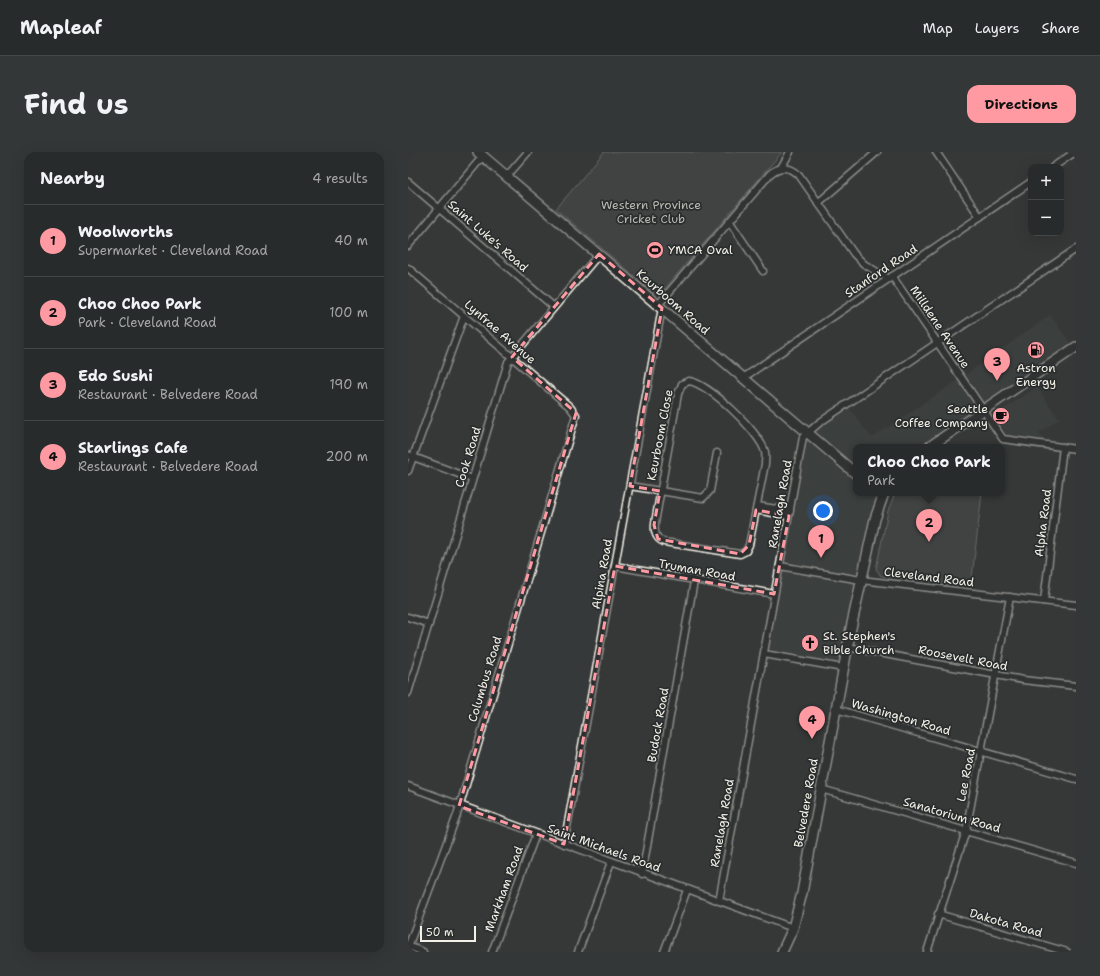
<!DOCTYPE html>
<meta charset="utf-8">
<style>
body{margin:0;font-family:"Shantell Sans",sans-serif;background:#343737;color:#f1f3f6}
.controls{position:absolute;right:12px;top:12px;display:grid;overflow:hidden;border-radius:8px;box-shadow:0 4px 16px #0002}
.controls button{width:36px;height:36px;display:grid;place-items:center;padding:0;border:0;border-bottom:1px solid #444747;background:#282b2b;color:#f1f3f6;font:20px sans-serif}
.scale{position:absolute;left:12px;bottom:10px;width:56px;box-sizing:border-box;padding-left:4px;border:2px solid #f4f1e8;border-top:0;font-size:11px;line-height:14px;white-space:nowrap;color:#f4f1e8;-webkit-text-stroke:3px #2a2d2e;paint-order:stroke}
.you{position:absolute;left:415px;top:359px;width:14px;height:14px;margin:-10px;border:3px solid #fff;border-radius:50%;background:#1a73e8;box-shadow:0 0 0 6px #1a73e833}
.badge{display:grid;place-items:center;width:26px;height:26px;border-radius:50%;background:#ff9aa2;color:#111;font-size:13px;font-weight:700}
.pin{position:absolute;translate:-50% -33px;filter:drop-shadow(0 1px 2px #0008)}
.pin::after{content:'';position:absolute;top:21px;width:14px;height:12px;background:inherit;clip-path:polygon(0 0,100% 0,50% 100%)}
.popup{position:absolute;left:445px;top:292px;width:152px;height:52px;box-sizing:border-box;display:grid;place-content:center;border-radius:8px;background:#282b2b;filter:drop-shadow(0 1px 3px #0005);font-size:13px;white-space:nowrap;color:#a5a7a9}
.popup b{font-size:15px;color:#f1f3f6}
.popup::after{content:'';position:absolute;left:50%;top:100%;margin-left:-8px;border:8px solid transparent;border-top-color:#282b2b}
.list{margin:0;padding:0;list-style:none}
h2{display:flex;justify-content:space-between;align-items:center;height:52px;margin:0;padding:0 16px;font-size:17px}
h2 small{font-size:13px;font-weight:400;color:#a5a7a9}
.list li{display:grid;grid-template-columns:26px 1fr auto;gap:12px;align-items:center;box-sizing:border-box;height:72px;padding:0 16px;border-top:1px solid #444747}
.list b{display:block;font-size:15px;white-space:nowrap}
.list p{margin:0;font-size:13px;white-space:nowrap;color:#a5a7a9}
.list em{font-size:13px;font-style:normal;color:#a5a7a9}
.map{position:relative;flex:none;width:668px;height:800px;overflow:hidden;border-radius:12px}
header{display:flex;align-items:center;gap:24px;box-sizing:border-box;height:56px;padding:0 20px;background:#282b2b;border-bottom:1px solid #444747}
header strong{font-size:19px}
nav{display:flex;gap:22px;margin-inline-start:auto;font-size:14px}
.intro{display:flex;align-items:center;justify-content:space-between;box-sizing:border-box;height:96px;padding:0 24px}
h1{margin:0;font-size:28px}
.button{padding:10px 18px;border-radius:12px;background:#ff9aa2;color:#111;font-size:14px;font-weight:700}
main{display:flex;gap:24px;padding:0 24px}
aside{flex:1;background:#282b2b;border-radius:12px;box-shadow:0 4px 16px #0002}
.map>svg:first-child{display:block}
</style>
<header>
<strong>Mapleaf</strong>
<nav><a>Map</a><a>Layers</a><a>Share</a></nav>
</header>
<div class="intro"><h1>Find us</h1><a class="button">Directions</a></div>
<main>
<aside>
<h2>Nearby<small>4 results</small></h2>
<ul class="list">
<li><span class="badge">1</span><div><b>Woolworths</b><p>Supermarket · Cleveland Road</p></div><em>40 m</em></li>
<li><span class="badge">2</span><div><b>Choo Choo Park</b><p>Park · Cleveland Road</p></div><em>100 m</em></li>
<li><span class="badge">3</span><div><b>Edo Sushi</b><p>Restaurant · Belvedere Road</p></div><em>190 m</em></li>
<li><span class="badge">4</span><div><b>Starlings Cafe</b><p>Restaurant · Belvedere Road</p></div><em>200 m</em></li>
</ul>
</aside>
<div class="map">
<svg width="668" height="800" viewBox="0 0 668 800">
<rect width="100%" height="100%" fill="#363939"/>
<filter id="ink" filterUnits="userSpaceOnUse"><feTurbulence type="fractalNoise" baseFrequency=".025" numOctaves="2"/><feDisplacementMap in="SourceGraphic" scale="8" xChannelSelector="R" yChannelSelector="G"/><feConvolveMatrix kernelMatrix="1 2 1 2 8 2 1 2 1" color-interpolation-filters="sRGB"/></filter>
<g filter="url(#ink)">
<g fill="#434645">
<polygon points="642,163 666,196 521,295 448,295 448,341 476,341 435,516 356,502 395,285 439,253 464,286 553,226"/>
<polygon points="629,235 651,267 631,281 636,287 599,283 589,267 590,261"/>
</g>
<g fill="#4e514f" stroke="#a1a19c">
<polygon points="196,0 374,0 254,140 246,141 148,57"/>
<polygon points="487,341 574,341 563,434 473,424 468,417 480,359"/>
</g>
<g fill="none" stroke-linecap="round" stroke-linejoin="round">
<defs>
<g id="minor">
<polyline points="528,0 572,65"/>
<polyline points="645,15 667,0"/>
<polyline points="373,16 382,0"/>
<polyline points="99,24 120,0"/>
<polyline points="0,30 146,155"/>
<polyline points="410,51 469,0"/>
<polyline points="322,70 355,119"/>
<polyline points="0,94 75,4"/>
<polyline points="0,116 162,255 168,263 49,663 0,795"/>
<polyline points="484,124 595,287 668,297"/>
<path d="M250,153L362,22C371,14 382,14 391,23L446,102L456,112L481,127"/>
<polyline points="335,226 623,30"/>
<path d="M281,229C300,231 352,280 357,300C358,304 357,308 357,312L341,393L338,399L332,402L256,390C245,386 246,375 248,365L270,242L274,232Z"/>
<polyline points="0,303 64,327"/>
<polyline points="0,319 56,164"/>
<polyline points="222,334 295,346 302,339 309,301"/>
<polyline points="349,354 382,359"/>
<polyline points="348,358 381,364"/>
<polyline points="207,414 366,442"/>
<polyline points="372,414 453,428 668,453"/>
<polyline points="636,449 655,295"/>
<polyline points="0,465 21,472"/>
<polyline points="439,495 615,528 668,534"/>
<polyline points="356,502 435,516"/>
<polyline points="0,541 100,210 191,102"/>
<polyline points="428,557 668,627"/>
<polyline points="0,634 385,776"/>
<polyline points="413,637 668,711"/>
<polyline points="156,692 254,156"/>
<polyline points="234,722 286,429"/>
<polyline points="311,749 395,285 411,271 668,97"/>
<polyline points="530,762 659,800"/>
<polyline points="0,794 15,800"/>
<polyline points="84,800 128,682"/>
<polyline points="170,800 203,710"/>
<polyline points="256,800 279,738"/>
<polyline points="519,800 558,679 602,445"/>
</g>
<g id="secondary">
<polyline points="70,0 448,322"/>
<polyline points="521,295 668,195"/>
<polyline points="374,800 385,776 394,741 443,476 467,367 476,341"/>
</g>
</defs>
<use href="#minor" stroke="#f4f1e8" stroke-width="9"/>
<use href="#secondary" stroke="#f4f1e8" stroke-width="12"/>
<use href="#minor" stroke="#2a2d2e" stroke-width="6"/>
<use href="#secondary" stroke="#2a2d2e" stroke-width="9"/>
</g>
</g>
<path d="M0 0H668V800H0ZM191,102L254,156L222,334L252,339L246,373L250,387L332,402L341,393L348,358L381,364L366,442L207,414L156,692L51,654L168,261L104,205Z" fill="#363939" fill-opacity=".55" fill-rule="evenodd"/>
<path fill="none" stroke="#ff9aa2" stroke-width="3" stroke-dasharray="8 5" stroke-linejoin="round" d="M191,102L254,156L222,334L252,339L246,373L250,387L332,402L341,393L348,358L381,364L366,442L207,414L156,692L51,654L168,261L104,205Z"/>
<defs>
<symbol id="stadium-disc" viewBox="-11 -11 22 22"><circle r="9.5" fill="#ff9aa2" stroke="#2a2d2e"/><path d="M0-5a6.5 5 0 1 0 0 10a6.5 5 0 1 0 0-10ZM-3.5-1.8h7v3.6h-7Z" fill="#111"/></symbol>
<symbol id="fuel-disc" viewBox="-11 -11 22 22"><circle r="9.5" fill="#ff9aa2" stroke="#2a2d2e"/><path d="M-5.5-6h7V0h2V4h1.3V-2.5L3-4.5l.8-.8L6-3V5H2.5V1h-1V6h-7ZM-4.2-4.7v3.2H.2V-4.7Z" fill="#111"/></symbol>
<symbol id="cafe-disc" viewBox="-11 -11 22 22"><circle r="9.5" fill="#ff9aa2" stroke="#2a2d2e"/><path d="M-5.5-4.5H6V0H3Q3 3.5 0 3.5H-2.5Q-5.5 3.5-5.5 0ZM3-3.2v2h1.7v-2ZM-6 4.5H4V6H-6Z" fill="#111"/></symbol>
<symbol id="church-disc" viewBox="-11 -11 22 22"><circle r="9.5" fill="#ff9aa2" stroke="#2a2d2e"/><path d="M-1.2-6h2.4v3.5h3.3v2.4h-3.3V6h-2.4V-.1h-3.3v-2.4h3.3Z" fill="#111"/></symbol>
</defs>
<g fill-rule="evenodd">
<use href="#stadium-disc" x="237" y="88" width="20" height="20"/>
<use href="#fuel-disc" x="618" y="188" width="20" height="20"/>
<use href="#cafe-disc" x="583" y="254" width="20" height="20"/>
<use href="#church-disc" x="392" y="481" width="20" height="20"/>
</g>
<g text-anchor="middle" dominant-baseline="central" stroke-width="3.5" stroke-linejoin="round" paint-order="stroke">
<g font-size="12" fill="#bab9b2" stroke="#2a2d2e">
<text x="243" y="53">Western Province<tspan x="243" dy="14">Cricket Club</tspan></text>
</g>
<g font-size="12" fill="#f4f1e8" stroke="#2a2d2e">
<text transform="translate(80 84) rotate(41)">Saint Luke's Road</text>
<text transform="translate(473 119) rotate(-34)">Stanford Road</text>
<text transform="translate(265 150) rotate(41)">Keurboom Road</text>
<text transform="translate(532 175) rotate(56)">Milldene Avenue</text>
<text transform="translate(92 180) rotate(41)">Lynfrae Avenue</text>
<text transform="translate(252 283) rotate(-79)">Keurboom Close</text>
<text transform="translate(60 305) rotate(-73)">Cook Road</text>
<text transform="translate(372 352) rotate(-80)">Ranelagh Road</text>
<text transform="translate(635 371) rotate(-83)">Alpha Road</text>
<text transform="translate(289 418) rotate(10)">Truman Road</text>
<text transform="translate(194 422) rotate(-80)">Alpina Road</text>
<text transform="translate(521 425) rotate(7)">Cleveland Road</text>
<text transform="translate(555 506) rotate(11)">Roosevelt Road</text>
<text transform="translate(77 527) rotate(-73)">Columbus Road</text>
<text transform="translate(493 565) rotate(16)">Washington Road</text>
<text transform="translate(250 573) rotate(-80)">Budock Road</text>
<text transform="translate(558 623) rotate(-79)">Lee Road</text>
<text transform="translate(398 651) rotate(-80)">Belvedere Road</text>
<text transform="translate(544 663) rotate(16)">Sanatorium Road</text>
<text transform="translate(314 671) rotate(-80)">Ranelagh Road</text>
<text transform="translate(196 696) rotate(20)">Saint Michaels Road</text>
<text transform="translate(96 737) rotate(-70)">Markham Road</text>
<text transform="translate(598 771) rotate(16)">Dakota Road</text>
</g>
<g font-size="12" fill="#f4f1e8" stroke="#2a2d2e" text-anchor="start">
<text x="260" y="98">YMCA Oval</text>
<text x="628" y="216" text-anchor="middle">Astron<tspan x="628" dy="14">Energy</tspan></text>
<text x="580" y="257" text-anchor="end">Seattle<tspan x="580" dy="14">Coffee Company</tspan></text>
<text x="415" y="484">St. Stephen's<tspan x="415" dy="14">Bible Church</tspan></text>
</g>
</g>
</svg>
<div class="controls">
<button>+</button>
<button>−</button>
</div>
<div class="scale">50 m</div>
<div class="you"></div>
<div class="pin badge" style="left:413px;top:406px">1</div>
<div class="pin badge" style="left:521px;top:390px">2</div>
<div class="popup"><b>Choo Choo Park</b>Park</div>
<div class="pin badge" style="left:589px;top:229px">3</div>
<div class="pin badge" style="left:404px;top:587px">4</div>
</div>
</main>
